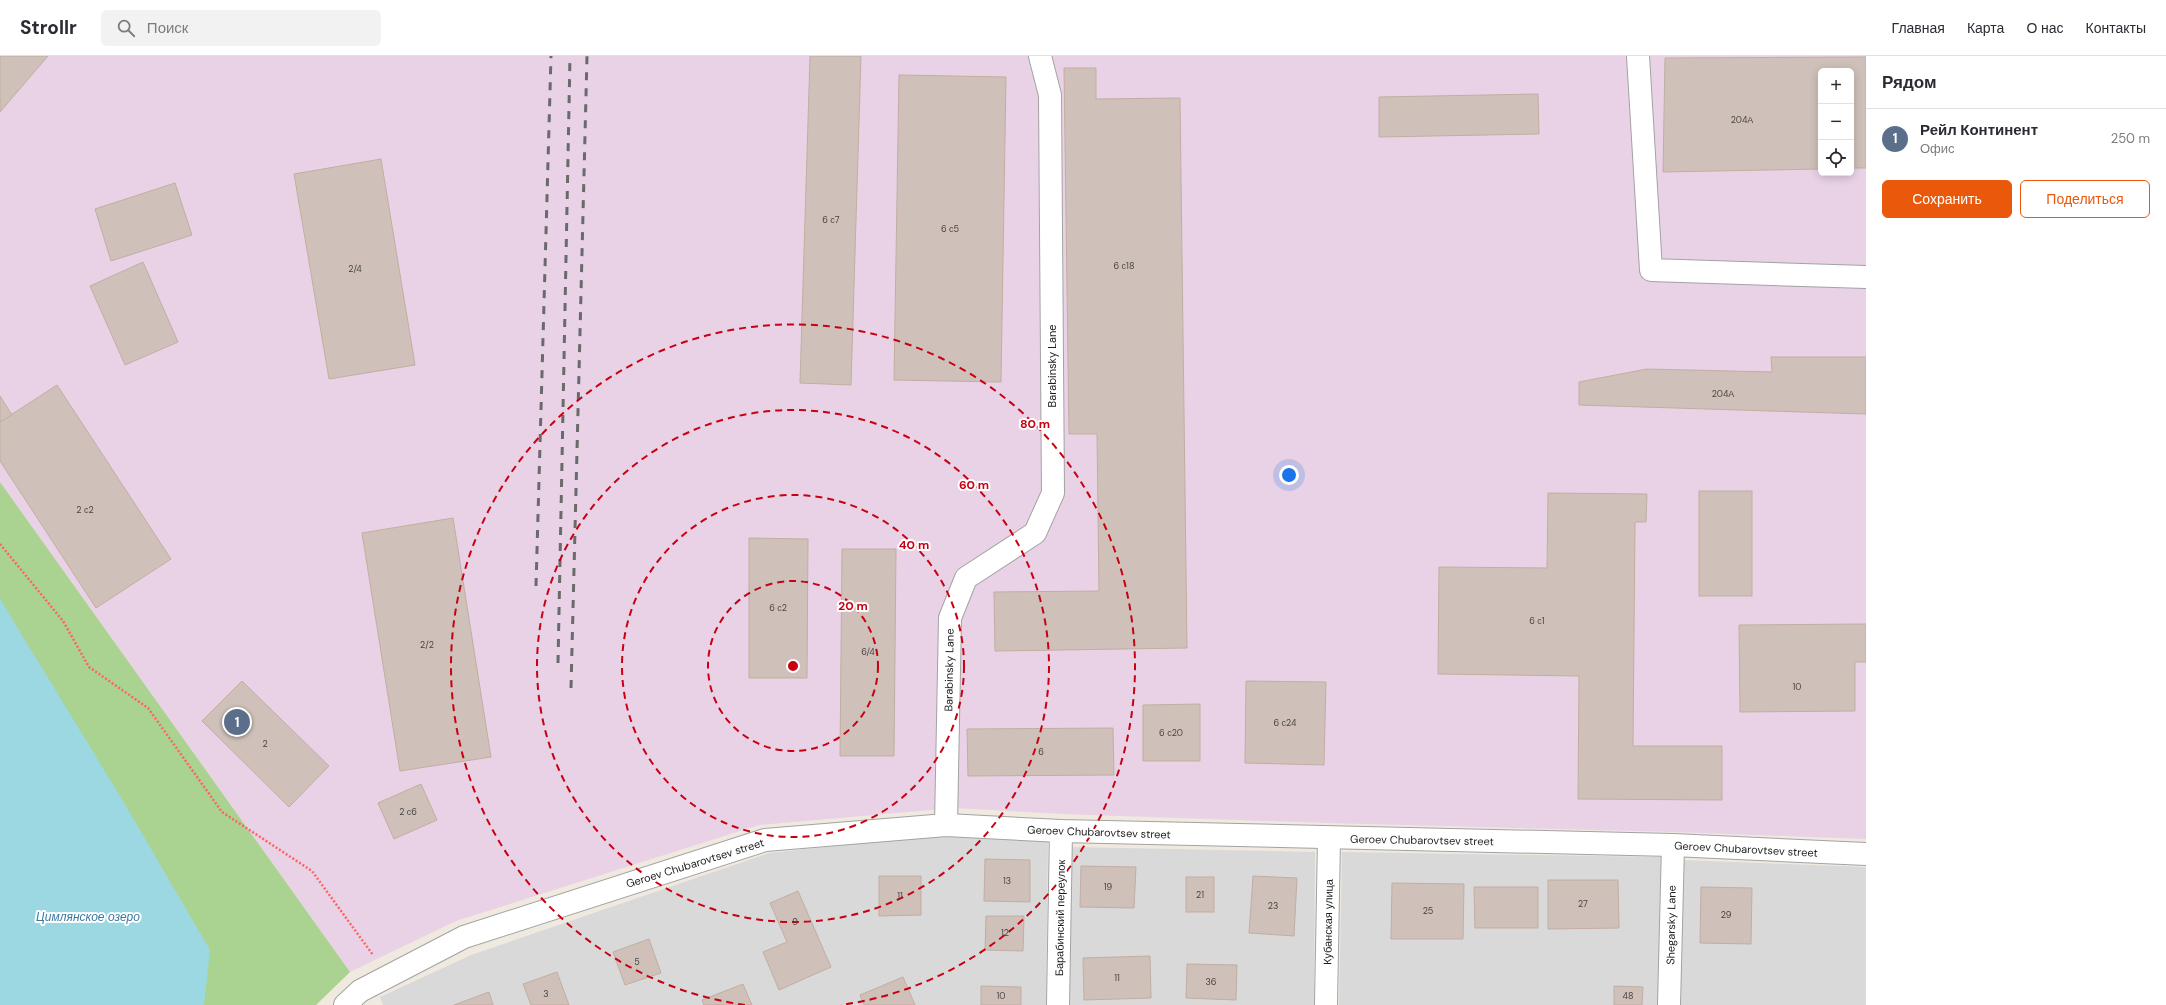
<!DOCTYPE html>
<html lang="ru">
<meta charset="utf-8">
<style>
body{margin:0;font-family:"DM Sans",sans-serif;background:#f2f2f3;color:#2b2b33}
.controls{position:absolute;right:12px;top:12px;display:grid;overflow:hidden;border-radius:6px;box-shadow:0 2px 10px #0003}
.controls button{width:36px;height:36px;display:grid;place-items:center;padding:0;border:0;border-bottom:1px solid #e1e1e2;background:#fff;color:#2b2b33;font:20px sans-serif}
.you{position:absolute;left:1289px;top:419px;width:14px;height:14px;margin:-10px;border:3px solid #fff;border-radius:50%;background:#1a73e8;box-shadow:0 0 0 6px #1a73e833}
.badge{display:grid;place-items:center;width:26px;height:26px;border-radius:50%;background:#ea580c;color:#fff;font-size:13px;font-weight:700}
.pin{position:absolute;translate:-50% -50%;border:2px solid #fff;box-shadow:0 1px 4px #0006}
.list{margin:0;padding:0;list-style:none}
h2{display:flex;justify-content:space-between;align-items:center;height:52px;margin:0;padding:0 16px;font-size:17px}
h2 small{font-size:13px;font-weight:400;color:#7c7c81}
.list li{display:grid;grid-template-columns:26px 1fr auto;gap:12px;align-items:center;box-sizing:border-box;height:60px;padding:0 16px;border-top:1px solid #e1e1e2}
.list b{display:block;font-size:15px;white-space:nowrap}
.list p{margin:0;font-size:13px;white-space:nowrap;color:#7c7c81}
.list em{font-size:13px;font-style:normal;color:#7c7c81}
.actions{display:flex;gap:8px;padding:12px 16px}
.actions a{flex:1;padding:9px 0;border:1px solid #ea580c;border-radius:6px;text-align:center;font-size:14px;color:#ea580c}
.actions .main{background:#ea580c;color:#fff}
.icon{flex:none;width:22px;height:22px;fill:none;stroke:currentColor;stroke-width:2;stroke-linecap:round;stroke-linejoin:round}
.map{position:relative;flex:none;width:1866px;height:949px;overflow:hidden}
header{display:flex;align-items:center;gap:24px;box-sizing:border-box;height:56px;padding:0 20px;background:#fff;border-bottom:1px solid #e1e1e2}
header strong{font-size:19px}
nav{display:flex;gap:22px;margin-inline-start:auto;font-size:14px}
.search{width:280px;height:36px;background:#f2f2f3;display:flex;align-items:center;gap:10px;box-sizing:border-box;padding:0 14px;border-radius:6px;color:#7c7c81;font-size:15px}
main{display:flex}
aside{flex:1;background:#fff}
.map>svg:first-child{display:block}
</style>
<header>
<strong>Strollr</strong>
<div class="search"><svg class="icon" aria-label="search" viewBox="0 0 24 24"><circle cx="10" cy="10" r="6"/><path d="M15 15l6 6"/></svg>Поиск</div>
<nav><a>Главная</a><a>Карта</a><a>О нас</a><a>Контакты</a></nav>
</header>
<main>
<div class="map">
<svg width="1866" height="949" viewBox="0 0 1866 949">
<rect width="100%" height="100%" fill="#efe9e0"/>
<g fill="#dad9d9">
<polygon points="949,778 1048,786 1046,949 383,949 380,941 471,899 769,797"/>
<polygon points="1071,791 1315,796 1314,949 1069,949"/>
<polygon points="1342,796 1662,801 1659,949 1339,949"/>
<polygon points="1681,804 1866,811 1866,949 1678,949"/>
</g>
<path fill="#e9d2e6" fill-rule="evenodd" d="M0,0H1866V783L1673,776L1326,767L1063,758L954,752L759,769L456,865L350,916L0,426ZM1821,15H1851V117H1821Z"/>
<polygon fill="#aad291" points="0,426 350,916 316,949 0,949"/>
<polygon fill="#9cd8e1" points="0,543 123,745 210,894 204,949 0,949"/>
<g fill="#cfc1b9" stroke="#c2ada2">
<polygon points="0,0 48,0 0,56"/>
<polygon points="810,0 861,0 851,329 800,327"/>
<polygon points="1866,1 1866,112 1851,112 1851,15 1821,15 1821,113 1663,116 1665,2"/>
<polygon points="1064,12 1096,12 1096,43 1180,42 1187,592 995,595 994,536 1099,535 1097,378 1069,378"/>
<polygon points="899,19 1006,21 1001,326 894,324"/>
<polygon points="1538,38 1539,78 1379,81 1379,41"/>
<polygon points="381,103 415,309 329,323 294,118"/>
<polygon points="175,127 192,179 111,205 95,153"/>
<polygon points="143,206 178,286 125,309 90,230"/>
<polygon points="1771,301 1866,301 1866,358 1579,349 1579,326 1647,313 1772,316"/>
<polygon points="57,329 171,503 96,552 0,405 0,366"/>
<polygon points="0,340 12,359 0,366"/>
<rect x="1699" y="435" width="53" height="105"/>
<polygon points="1548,437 1647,438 1646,466 1635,466 1633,690 1722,690 1722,744 1578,743 1579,620 1438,618 1439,511 1547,512"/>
<polygon points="453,462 491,701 400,715 362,477"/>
<polygon points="749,482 808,483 807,622 749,622"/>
<polygon points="842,493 896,493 894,700 840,700"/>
<polygon points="1866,568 1866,606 1855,606 1855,655 1740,656 1739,569"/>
<polygon points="242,625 329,710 289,751 202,665"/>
<polygon points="1246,625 1326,626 1324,709 1245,707"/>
<polygon points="1200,648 1200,705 1143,705 1143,649"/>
<polygon points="1113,672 1114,719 968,720 967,673"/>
<polygon points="421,728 437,764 394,783 378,747"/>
<polygon points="985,803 1030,804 1030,846 984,845"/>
<polygon points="1081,810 1136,811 1134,852 1080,851"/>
<polygon points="879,820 921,820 921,859 879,860"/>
<polygon points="1253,820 1297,822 1294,880 1249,877"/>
<rect x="1186" y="821" width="28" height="35"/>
<polygon points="1548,824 1618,824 1619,872 1548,873"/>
<polygon points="1392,827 1464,828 1463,883 1391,883"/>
<polygon points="1474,831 1538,831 1538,872 1475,872"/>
<polygon points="1701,831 1752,832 1751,888 1700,887"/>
<polygon points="798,835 831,911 779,934 763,896 787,886 770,847"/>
<polygon points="986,860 1024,860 1023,895 985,894"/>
<polygon points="649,883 661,917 625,929 613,896"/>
<polygon points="1150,900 1151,942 1084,944 1083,902"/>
<polygon points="1187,908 1237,909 1236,944 1186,942"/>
<polygon points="557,916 569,949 531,949 523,928"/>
<polygon points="903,921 915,949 864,949 860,939"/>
<polygon points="743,928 752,949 704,949 702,944"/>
<polygon points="981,930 1021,931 1021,949 981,949"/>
<polygon points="1614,930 1643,931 1642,949 1614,949"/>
<polygon points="489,936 493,949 454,949"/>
</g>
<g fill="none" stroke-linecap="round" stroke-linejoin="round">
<defs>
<g id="minor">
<polyline points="1638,0 1651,214 1866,221"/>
<polyline points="946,769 950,562 966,522 1035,477 1053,437 1050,39 1040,0"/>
<polyline points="345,949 360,935 464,881 765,784 946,769 1061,775 1673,789 1866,798"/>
<polyline points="1058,949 1061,775"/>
<polyline points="1326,949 1329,782"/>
<polyline points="1669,949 1673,789"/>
</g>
</defs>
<use href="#minor" stroke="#a3a3a3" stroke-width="24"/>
<polyline stroke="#ff6361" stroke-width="2.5" stroke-dasharray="2 2" stroke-linecap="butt" points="0,488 63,565 89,611 148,652 222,756 312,815 373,899"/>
<use href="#minor" stroke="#fff" stroke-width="22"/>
<g stroke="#6a6a6a" stroke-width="3" stroke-dasharray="8 8" stroke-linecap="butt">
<polyline points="536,530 551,0"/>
<polyline points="558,607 570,0"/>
<polyline points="571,632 587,0"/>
</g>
</g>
<g fill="none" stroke="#c80012" stroke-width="2" stroke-dasharray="7 5">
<circle cx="793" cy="610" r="85"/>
<circle cx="793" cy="610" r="171"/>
<circle cx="793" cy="610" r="256"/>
<path d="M745 949A342 342 0 1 1 841 949"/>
</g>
<g text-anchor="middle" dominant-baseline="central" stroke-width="4" stroke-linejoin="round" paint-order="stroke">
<g font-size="9" fill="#494543">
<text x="1742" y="64">204А</text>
<text x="831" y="164">6 с7</text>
<text x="950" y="173">6 с5</text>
<text x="1124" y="210">6 с18</text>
<text x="355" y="213">2/4</text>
<text x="1723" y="338">204А</text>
<text x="85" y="454">2 с2</text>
<text x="778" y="552">6 с2</text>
<text x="1537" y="565">6 с1</text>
<text x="427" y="589">2/2</text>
<text x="868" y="596">6/4</text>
<text x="1797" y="631">10</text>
<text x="1285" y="667">6 с24</text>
<text x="1171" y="677">6 с20</text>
<text x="265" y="688">2</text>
<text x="1041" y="696">6</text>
<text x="408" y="756">2 с6</text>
<text x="1007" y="825">13</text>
<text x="1108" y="831">19</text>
<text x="1200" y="839">21</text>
<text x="900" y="840">11</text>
<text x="1583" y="848">27</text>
<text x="1273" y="850">23</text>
<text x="1428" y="855">25</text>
<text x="1726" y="859">29</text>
<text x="795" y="866">9</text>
<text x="1005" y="877">12</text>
<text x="637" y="906">5</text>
<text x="1117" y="922">11</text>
<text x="1211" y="926">36</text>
<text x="546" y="938">3</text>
<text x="1001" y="940">10</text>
<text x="1628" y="940">48</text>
</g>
<g font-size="11" fill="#1c1c1c" stroke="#fff">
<text transform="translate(1052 310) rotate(-90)">Barabinsky Lane</text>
<text transform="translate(949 614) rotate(-89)">Barabinsky Lane</text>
<text transform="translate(1099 776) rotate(2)">Geroev Chubarovtsev street</text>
<text transform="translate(1422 784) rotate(1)">Geroev Chubarovtsev street</text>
<text transform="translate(1746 793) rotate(3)">Geroev Chubarovtsev street</text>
<text transform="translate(695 807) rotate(-17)">Geroev Chubarovtsev street</text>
<text transform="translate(1060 862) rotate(-89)">Барабинский переулок</text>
<text transform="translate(1328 866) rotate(-89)">Кубанская улица</text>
<text transform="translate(1671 869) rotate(-89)">Shegarsky Lane</text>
</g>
<g font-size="12" font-style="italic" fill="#3b79a4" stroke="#fff">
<text x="88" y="861">Цимлянское озеро</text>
</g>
</g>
<circle cx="793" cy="610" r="6" fill="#c80012" stroke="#fff" stroke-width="2"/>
<g font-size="12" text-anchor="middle" font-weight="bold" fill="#c80012" stroke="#fff" stroke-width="4" stroke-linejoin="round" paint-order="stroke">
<text x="1035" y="372">80 m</text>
<text x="974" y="433">60 m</text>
<text x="914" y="493">40 m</text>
<text x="853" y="554">20 m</text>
</g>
</svg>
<div class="controls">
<button>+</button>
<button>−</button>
<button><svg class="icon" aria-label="locate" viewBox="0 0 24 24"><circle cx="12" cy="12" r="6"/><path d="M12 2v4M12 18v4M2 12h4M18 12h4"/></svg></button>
</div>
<div class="you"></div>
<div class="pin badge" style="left:237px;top:666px;background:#5c6f8a">1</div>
</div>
<aside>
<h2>Рядом<small></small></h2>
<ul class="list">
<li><span class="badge" style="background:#5c6f8a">1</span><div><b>Рейл Континент</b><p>Офис</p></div><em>250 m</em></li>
</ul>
<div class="actions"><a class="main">Сохранить</a><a>Поделиться</a></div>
</aside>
</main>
